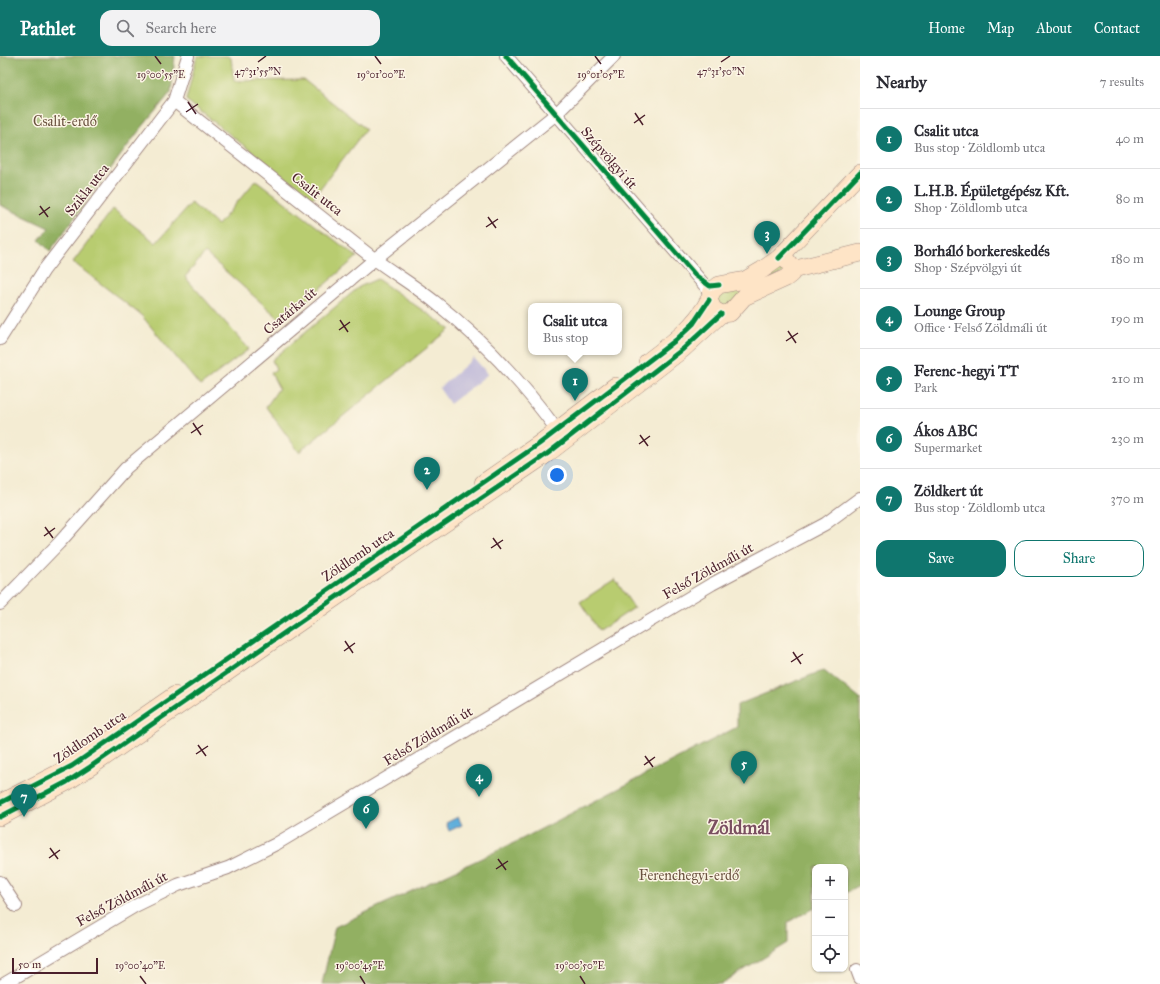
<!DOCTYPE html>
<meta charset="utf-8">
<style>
body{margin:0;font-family:"IM FELL Great Primer",serif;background:#f2f2f3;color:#2b2b33}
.controls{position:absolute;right:12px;bottom:12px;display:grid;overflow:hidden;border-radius:8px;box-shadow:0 1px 3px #0004}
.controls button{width:36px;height:36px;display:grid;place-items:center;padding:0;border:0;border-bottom:1px solid #e1e1e2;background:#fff;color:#2b2b33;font:20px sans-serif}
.scale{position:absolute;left:12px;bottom:10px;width:86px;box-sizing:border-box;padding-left:4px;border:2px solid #4a1f2b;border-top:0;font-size:11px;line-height:14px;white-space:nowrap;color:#4a1f2b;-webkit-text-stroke:3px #fcf5e5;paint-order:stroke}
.you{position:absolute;left:557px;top:419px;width:14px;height:14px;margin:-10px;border:3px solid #fff;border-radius:50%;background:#1a73e8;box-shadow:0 0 0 6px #1a73e833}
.badge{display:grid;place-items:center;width:26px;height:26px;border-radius:50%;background:#0f766e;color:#fff;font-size:13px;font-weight:700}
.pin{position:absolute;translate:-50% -33px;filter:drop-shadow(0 1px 2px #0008)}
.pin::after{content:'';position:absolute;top:21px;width:14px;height:12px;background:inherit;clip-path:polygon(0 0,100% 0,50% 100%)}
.popup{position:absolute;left:528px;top:247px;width:94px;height:52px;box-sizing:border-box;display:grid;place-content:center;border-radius:8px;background:#fff;filter:drop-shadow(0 1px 3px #0005);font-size:13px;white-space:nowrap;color:#7c7c81}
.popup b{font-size:15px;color:#2b2b33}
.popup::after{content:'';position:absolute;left:50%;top:100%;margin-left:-8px;border:8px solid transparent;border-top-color:#fff}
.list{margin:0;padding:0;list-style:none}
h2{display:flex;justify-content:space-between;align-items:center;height:52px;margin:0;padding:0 16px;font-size:17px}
h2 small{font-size:13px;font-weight:400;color:#7c7c81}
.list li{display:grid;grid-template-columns:26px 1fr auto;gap:12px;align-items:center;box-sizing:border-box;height:60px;padding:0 16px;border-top:1px solid #e1e1e2}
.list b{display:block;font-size:15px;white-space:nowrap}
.list p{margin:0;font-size:13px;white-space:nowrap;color:#7c7c81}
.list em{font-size:13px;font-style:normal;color:#7c7c81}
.actions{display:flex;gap:8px;padding:12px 16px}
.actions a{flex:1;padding:9px 0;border:1px solid #0f766e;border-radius:12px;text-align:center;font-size:14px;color:#0f766e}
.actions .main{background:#0f766e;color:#fff}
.icon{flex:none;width:22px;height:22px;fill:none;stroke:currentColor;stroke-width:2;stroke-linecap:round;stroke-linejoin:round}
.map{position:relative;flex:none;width:860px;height:928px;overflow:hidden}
header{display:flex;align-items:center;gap:24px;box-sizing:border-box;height:56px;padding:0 20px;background:#0f766e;color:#fff}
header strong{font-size:19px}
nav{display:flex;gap:22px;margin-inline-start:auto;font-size:14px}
.search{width:280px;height:36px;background:#f2f2f3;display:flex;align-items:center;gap:10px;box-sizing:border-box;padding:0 14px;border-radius:12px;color:#7c7c81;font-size:15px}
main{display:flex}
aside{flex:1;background:#fff}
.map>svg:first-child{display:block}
</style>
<header>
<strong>Pathlet</strong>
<div class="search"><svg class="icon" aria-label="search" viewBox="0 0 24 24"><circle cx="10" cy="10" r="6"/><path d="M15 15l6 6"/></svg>Search here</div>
<nav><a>Home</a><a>Map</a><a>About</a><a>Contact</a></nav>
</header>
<main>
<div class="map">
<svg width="860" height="928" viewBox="0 0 860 928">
<rect width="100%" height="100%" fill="#fcf5e5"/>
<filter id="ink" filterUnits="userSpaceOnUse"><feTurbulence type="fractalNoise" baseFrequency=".025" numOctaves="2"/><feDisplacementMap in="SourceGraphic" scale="8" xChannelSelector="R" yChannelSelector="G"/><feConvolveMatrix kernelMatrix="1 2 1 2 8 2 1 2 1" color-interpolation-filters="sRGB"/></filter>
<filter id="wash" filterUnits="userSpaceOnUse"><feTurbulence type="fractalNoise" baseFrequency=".012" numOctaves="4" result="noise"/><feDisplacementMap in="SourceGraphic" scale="16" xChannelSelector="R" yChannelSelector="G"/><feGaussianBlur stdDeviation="0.9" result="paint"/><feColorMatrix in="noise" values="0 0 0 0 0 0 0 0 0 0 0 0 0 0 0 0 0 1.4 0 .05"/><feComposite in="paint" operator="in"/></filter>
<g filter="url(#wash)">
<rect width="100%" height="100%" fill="#f4ecd3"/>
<polygon fill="#c6c0da" points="474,302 488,318 450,348 439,332"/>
<g fill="#b8cc70" stroke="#81764e">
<polygon points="197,0 227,0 231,2 234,25 304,24 366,73 312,143 186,44"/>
<polygon points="256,124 357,201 282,265 205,197 185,221 249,293 200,330 142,260 73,206 113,153 156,187 191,147 218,169"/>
<polygon points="778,208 785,215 723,255 714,239"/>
<polygon points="377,223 450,273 299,396 266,351 279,332 271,317 276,313 272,304 359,231"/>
<polygon points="615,523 634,552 599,575 580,546"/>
</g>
<g fill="#92b062" stroke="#6e6846">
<polygon points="0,0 175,0 171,36 135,80 50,195 39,184 49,172 0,149"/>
<polygon points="824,614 860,643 860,829 845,837 845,811 815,811 815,852 788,866 788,887 721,928 322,928 335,871 518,785 737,671 737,649"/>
</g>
<polygon fill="#61afdb" stroke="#566783" points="458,761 462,769 449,775 446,767"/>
</g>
<g filter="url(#ink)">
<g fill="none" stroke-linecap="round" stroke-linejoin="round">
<defs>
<g id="street">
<polyline points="506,0 707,232 710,240"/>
<path d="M174,45C240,97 307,150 373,202C393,217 415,230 435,246C482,283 522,326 557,374"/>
<polyline points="0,283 44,214 174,45 188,0"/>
<polyline points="0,548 59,487 126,412 375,203 556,58 614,0"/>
<polyline points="0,826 16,850"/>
<polyline points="857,914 860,922"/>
<polyline points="4,928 135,850 178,829 228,812 276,788 712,528 825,468 860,442"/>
</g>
<g id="secondary">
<polyline points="779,202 785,202 791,210 791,218 786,222 744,241 730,257 721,258 713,253 709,244 712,235 719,229 745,224 762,214 779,202 860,117"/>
<polyline points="792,214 860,197"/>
<path d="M647,306C671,288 695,271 709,244"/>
<polyline points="483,427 539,388 615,330"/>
<polyline points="0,747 72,710 175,639"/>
<polyline points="0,761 67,726 90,711 358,526 547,398 683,293 721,258"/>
</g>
</defs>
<use href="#street" stroke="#9f867f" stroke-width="14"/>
<use href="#secondary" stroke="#9f867f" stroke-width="18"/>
<use href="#street" stroke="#fff" stroke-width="12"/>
<use href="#secondary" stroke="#fee4c6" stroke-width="17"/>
<defs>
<g id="cycleway">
<polyline points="506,0 695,219 710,230 719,229"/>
<polyline points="779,202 860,117"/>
<polyline points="0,747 72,710 539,388 676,284 693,268 709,244"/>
<polyline points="0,761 67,726 90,711 358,526 547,398 683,293 721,258"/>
</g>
</defs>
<use href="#cycleway" stroke="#fcf5e5" stroke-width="8"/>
<use href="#cycleway" stroke="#00873e" stroke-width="5"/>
</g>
</g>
<path fill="none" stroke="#4a1f2b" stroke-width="1.5" d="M155,0L161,8M375,0L381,8M595,0L601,8M258,6L266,0M721,6L730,0M188,46L196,58M186,56L198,48M635,57L643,69M634,67L645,59M40,150L48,161M39,159L50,151M488,161L496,172M486,171L498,163M340,264L348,276M339,274L350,266M788,275L796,287M786,285L798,277M193,367L201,379M191,377L203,369M640,379L648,390M639,388L650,380M45,471L53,482M44,480L55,472M493,482L501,493M491,492L503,484M345,585L353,597M344,595L355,587M793,596L801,608M791,606L803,598M198,689L206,700M196,698L208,690M645,700L653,711M644,709L655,701M50,792L58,803M49,802L60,794M498,803L506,814M496,813L508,805M140,920L146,928M360,920L365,928M580,920L585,928"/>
<g text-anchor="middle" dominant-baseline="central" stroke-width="3" stroke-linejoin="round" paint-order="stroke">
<g font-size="14" fill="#6b5340" stroke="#fcf5e5">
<text x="65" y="65">Csalit-erdő</text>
<text x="689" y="819">Ferenchegyi-erdő</text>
</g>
<g font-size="14" fill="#4a1f2b" stroke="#fcf5e5">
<text transform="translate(609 102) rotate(49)">Szépvölgyi út</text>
<text transform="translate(87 134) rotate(-52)">Szikla utca</text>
<text transform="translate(317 138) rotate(38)">Csalit utca</text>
<text transform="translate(290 255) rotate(-40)">Csatárka út</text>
<text transform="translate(358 499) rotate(-34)">Zöldlomb utca</text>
<text transform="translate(708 515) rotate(-29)">Felső Zöldmáli út</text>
<text transform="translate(428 680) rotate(-31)">Felső Zöldmáli út</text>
<text transform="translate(90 681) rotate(-34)">Zöldlomb utca</text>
<text transform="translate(122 843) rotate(-28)">Felső Zöldmáli út</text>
</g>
<g font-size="18" font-weight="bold" fill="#7a4f61" stroke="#fcf5e5">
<text x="739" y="772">Zöldmál</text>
</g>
</g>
<g font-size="10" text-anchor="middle" fill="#4a1f2b" stroke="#fcf5e5" stroke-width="3" stroke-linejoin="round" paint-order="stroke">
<text x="258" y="19">47°31'55"N</text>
<text x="721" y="19">47°31'50"N</text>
<text x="381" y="22">19°01'00"E</text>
<text x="161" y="22">19°00'55"E</text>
<text x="601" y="22">19°01'05"E</text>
<text x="140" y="913">19°00'40"E</text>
<text x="360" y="913">19°00'45"E</text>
<text x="580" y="913">19°00'50"E</text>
</g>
</svg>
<div class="controls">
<button>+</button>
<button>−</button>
<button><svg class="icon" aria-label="locate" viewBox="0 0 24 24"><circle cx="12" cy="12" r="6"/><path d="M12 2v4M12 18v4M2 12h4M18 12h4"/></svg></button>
</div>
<div class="scale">50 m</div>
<div class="you"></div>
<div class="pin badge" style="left:575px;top:345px">1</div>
<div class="popup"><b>Csalit utca</b>Bus stop</div>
<div class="pin badge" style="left:427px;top:434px">2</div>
<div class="pin badge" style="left:767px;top:198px">3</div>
<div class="pin badge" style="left:479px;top:741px">4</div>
<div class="pin badge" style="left:744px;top:728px">5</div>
<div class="pin badge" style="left:366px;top:773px">6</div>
<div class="pin badge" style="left:24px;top:761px">7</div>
</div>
<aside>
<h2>Nearby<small>7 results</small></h2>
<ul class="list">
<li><span class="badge">1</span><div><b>Csalit utca</b><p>Bus stop · Zöldlomb utca</p></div><em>40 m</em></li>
<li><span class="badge">2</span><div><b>L.H.B. Épületgépész Kft.</b><p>Shop · Zöldlomb utca</p></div><em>80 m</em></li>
<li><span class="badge">3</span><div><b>Borháló borkereskedés</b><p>Shop · Szépvölgyi út</p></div><em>180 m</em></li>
<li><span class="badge">4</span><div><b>Lounge Group</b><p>Office · Felső Zöldmáli út</p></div><em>190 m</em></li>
<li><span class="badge">5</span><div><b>Ferenc-hegyi TT</b><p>Park</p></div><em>210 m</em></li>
<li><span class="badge">6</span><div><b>Ákos ABC</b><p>Supermarket</p></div><em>230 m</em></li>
<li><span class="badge">7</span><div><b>Zöldkert út</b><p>Bus stop · Zöldlomb utca</p></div><em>370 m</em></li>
</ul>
<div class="actions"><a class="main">Save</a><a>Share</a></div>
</aside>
</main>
